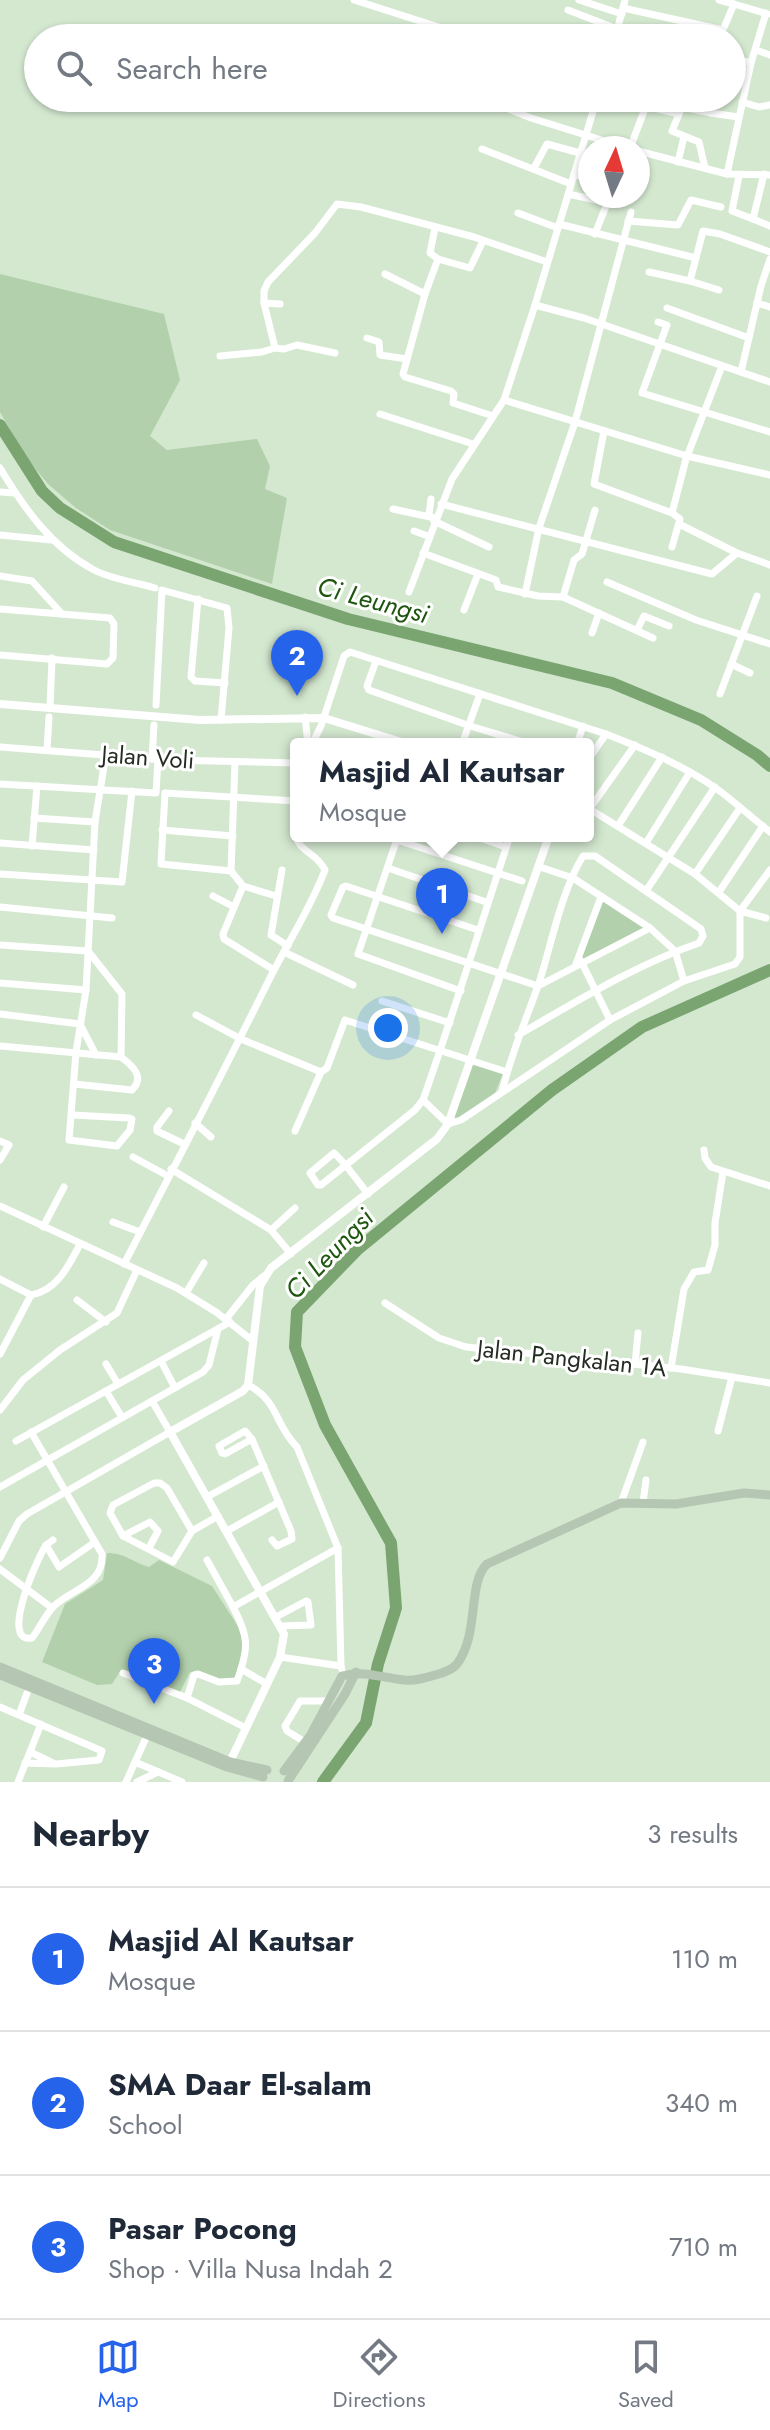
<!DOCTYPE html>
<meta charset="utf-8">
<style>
body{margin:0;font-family:Jost,sans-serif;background:#f6f6f7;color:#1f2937}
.compass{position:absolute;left:578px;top:136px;width:72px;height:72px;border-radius:50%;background:#fff;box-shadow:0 2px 6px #0004;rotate:4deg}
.you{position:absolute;left:388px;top:1028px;width:28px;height:28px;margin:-20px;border:6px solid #fff;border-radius:50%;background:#1a73e8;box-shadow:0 0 0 12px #1a73e833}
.badge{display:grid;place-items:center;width:52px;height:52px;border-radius:50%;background:#2563eb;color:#fff;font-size:26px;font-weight:700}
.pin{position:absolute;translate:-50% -66px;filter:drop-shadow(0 2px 4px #0008)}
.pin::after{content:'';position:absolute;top:42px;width:28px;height:24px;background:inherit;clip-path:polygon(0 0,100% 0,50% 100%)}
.popup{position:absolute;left:290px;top:738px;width:304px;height:104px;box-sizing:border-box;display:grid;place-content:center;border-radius:8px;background:#fff;filter:drop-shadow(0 2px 6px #0005);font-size:26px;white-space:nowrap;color:#747a83}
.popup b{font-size:30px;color:#1f2937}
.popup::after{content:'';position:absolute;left:50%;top:100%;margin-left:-16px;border:16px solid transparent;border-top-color:#fff}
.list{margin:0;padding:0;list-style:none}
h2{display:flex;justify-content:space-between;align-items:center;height:104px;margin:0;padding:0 32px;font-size:34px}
h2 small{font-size:26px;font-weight:400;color:#747a83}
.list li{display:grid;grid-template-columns:52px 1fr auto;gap:24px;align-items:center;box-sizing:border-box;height:144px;padding:0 32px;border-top:2px solid #e0e1e3}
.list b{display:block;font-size:30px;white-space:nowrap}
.list p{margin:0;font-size:26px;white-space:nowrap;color:#747a83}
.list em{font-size:26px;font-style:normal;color:#747a83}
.icon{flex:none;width:44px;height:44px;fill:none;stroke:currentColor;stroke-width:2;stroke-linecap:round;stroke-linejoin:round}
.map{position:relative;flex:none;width:770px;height:1782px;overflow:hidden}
.search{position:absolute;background:#fff;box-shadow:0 2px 6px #0004;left:24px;right:24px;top:24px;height:88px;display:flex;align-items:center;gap:20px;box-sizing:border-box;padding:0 28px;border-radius:44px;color:#747a83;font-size:30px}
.sheet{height:536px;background:#fff}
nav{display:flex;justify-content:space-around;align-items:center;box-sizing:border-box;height:112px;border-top:2px solid #e0e1e3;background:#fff;font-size:22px;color:#747a83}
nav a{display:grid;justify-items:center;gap:4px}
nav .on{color:#2563eb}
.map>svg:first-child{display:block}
</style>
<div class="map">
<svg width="770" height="1782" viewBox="0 0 770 1782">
<rect width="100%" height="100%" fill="#d4e8d0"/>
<g fill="#b2d0ac">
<polygon points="0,274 164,314 180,380 150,436 167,450 257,439 270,466 265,489 287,498 272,584 110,530 76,508 48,484 28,460 0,412"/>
<polygon points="601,897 650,928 576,964"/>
<polygon points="472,1060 504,1071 493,1098 461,1120 454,1117"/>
<path d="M107,1553C125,1553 132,1562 149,1567L159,1560L212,1586L243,1634V1657L235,1677L226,1683L190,1672L179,1694L121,1670L112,1684L97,1685L42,1662L65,1604L103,1580Z"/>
</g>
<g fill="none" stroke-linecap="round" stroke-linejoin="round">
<g stroke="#7aa571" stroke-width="12">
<polyline points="0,425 42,491 60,508 114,542 348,619 612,683 701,720 757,755 770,766"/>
<polyline points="323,1782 366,1723 378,1664 396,1608 391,1543 325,1425 295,1347 297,1312 358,1249 552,1090 642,1027 770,970"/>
</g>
<g stroke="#fff" stroke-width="7">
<polyline points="354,0 473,38"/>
<polyline points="579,0 622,14"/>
<polyline points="734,4 768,14"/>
<polyline points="623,8 723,30 734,4 719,0"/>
<polyline points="568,10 617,29"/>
<polyline points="615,38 625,0"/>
<polyline points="756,50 770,55"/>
<polyline points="732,58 751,63 766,13"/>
<polyline points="732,77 746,82"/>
<polyline points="565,98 594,108"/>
<polyline points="706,98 712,102 711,113 738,117"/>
<polyline points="742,102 759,107 770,105"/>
<polyline points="496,104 531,118 627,148"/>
<polyline points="630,148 646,106 679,114"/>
<polyline points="482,149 571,184"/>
<polyline points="638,151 727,174 770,175"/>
<polyline points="678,162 684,137"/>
<polyline points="534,168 547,144 580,153"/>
<polyline points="705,168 699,142 672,131 682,107 711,113"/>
<polyline points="574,174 590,180"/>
<polyline points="727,174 751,63"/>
<polyline points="739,176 732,211 753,219 764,174"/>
<polyline points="568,194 596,200"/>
<polyline points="518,213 558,228"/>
<polyline points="753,219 770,226"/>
<polyline points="628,221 678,225 691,200 721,207"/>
<polyline points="559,224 696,258"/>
<polyline points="435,228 430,253 438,259 470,268 483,241"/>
<polyline points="595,234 610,196"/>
<polyline points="438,259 425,294 403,374 405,377 451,391 454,394 453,403 493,416"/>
<polyline points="649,272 690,281"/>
<polyline points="385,274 425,294"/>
<polyline points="719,290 690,281 703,231 720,234 770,252"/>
<polyline points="757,303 770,307"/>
<polyline points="280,304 264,303 264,291 268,282 315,233 337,204 361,207 474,237 547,262"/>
<polyline points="535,305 584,318 770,382"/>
<polyline points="667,308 749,338"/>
<polyline points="658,322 667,325 642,393 770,432"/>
<polyline points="367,338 379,342 380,355 407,359"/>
<polyline points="275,348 284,349 297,345 335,353"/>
<polyline points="220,356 262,352 275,348 264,303"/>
<polyline points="741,372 761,286 770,259"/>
<polyline points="504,400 687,456 770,475"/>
<polyline points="380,414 473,444"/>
<polyline points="604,431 594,484 672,513"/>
<path d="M0,468C24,508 51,547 94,570C111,579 135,582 155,588"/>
<polyline points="0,492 15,493"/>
<polyline points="441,504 712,574 737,553 770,565"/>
<polyline points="393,509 435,518"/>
<polyline points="429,515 431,499"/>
<polyline points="434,521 489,547"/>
<polyline points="679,524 737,553"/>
<polyline points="414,531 428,536"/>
<polyline points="0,535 51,540"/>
<polyline points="672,547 680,519 672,513 686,459 722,366"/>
<polyline points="423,553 496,580 498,587 538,596 563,597 653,638"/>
<polyline points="0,576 32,581 62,614"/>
<polyline points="607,582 696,620 770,644"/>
<polyline points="409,592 452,479 504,400 535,305 597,98"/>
<polyline points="525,594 539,528 575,422 631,212"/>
<polyline points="563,597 574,560 582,554 595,510"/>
<polyline points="198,599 191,677 195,681 225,683"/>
<polyline points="0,609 110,618 114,624 113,658 107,664 0,655"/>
<polyline points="464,610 478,574"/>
<polyline points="637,630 644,616 669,626"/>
<polyline points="592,633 599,613"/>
<polyline points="376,661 367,686 369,690 470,726 530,744"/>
<polyline points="731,664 750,673"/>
<polyline points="720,694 757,596"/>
<polyline points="156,705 162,590 227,608 229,628 221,720"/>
<polyline points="50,708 52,658"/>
<polyline points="305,717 308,744"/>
<polyline points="312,744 321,726 344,656 350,652 606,734"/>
<polyline points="462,744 480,694"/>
<polyline points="577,744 583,726"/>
<polyline points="0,747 169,760 296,763"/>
<polyline points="47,750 49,717"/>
<polyline points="152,759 154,725"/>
<path d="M588,760L606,734C644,749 683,765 717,789C735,802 752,818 770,832"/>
<polyline points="235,762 231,871 243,886 223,934 224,939 274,970"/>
<polyline points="0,784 156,793 158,759"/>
<polyline points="588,808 695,874 740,911 766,918"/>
<polyline points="588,811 635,745"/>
<polyline points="34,818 95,822"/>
<polyline points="618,826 662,757"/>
<polyline points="162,830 233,836"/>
<polyline points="398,836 358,954 461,991"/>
<polyline points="474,836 506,847"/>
<polyline points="397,840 522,881"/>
<polyline points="0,843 94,850"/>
<polyline points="646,843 690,772"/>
<polyline points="32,846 37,786"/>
<polyline points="540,867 573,878 650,928 675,951 684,981"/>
<polyline points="388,868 486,902"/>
<polyline points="282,870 271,935 288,946"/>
<polyline points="231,871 161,864 165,793 296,801"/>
<polyline points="0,874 122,882 132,791"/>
<polyline points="695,874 740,808"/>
<polyline points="243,886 276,896"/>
<polyline points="646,891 715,787"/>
<polyline points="719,892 763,826"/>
<polyline points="213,896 234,907"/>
<polyline points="0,907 112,918"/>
<polyline points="478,930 346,886 343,887 331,915 333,918 538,986 650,928"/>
<polyline points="0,945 88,951 122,994 121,1057"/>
<polyline points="284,952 353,985"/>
<polyline points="581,961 610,1020"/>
<polyline points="576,964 601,897"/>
<polyline points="0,983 86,990"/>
<polyline points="382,1001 450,1023"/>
<polyline points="0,1014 80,1024 96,1055"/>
<polyline points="196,1015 241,1039 321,1072"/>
<path d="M0,1046L121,1057C133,1066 145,1077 132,1090L74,1084"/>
<path d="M502,1092C511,1053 527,1018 540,980C552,941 562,890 583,856H595L701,929L703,936L699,943C635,965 576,1002 518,1035"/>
<polyline points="423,1100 448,1124 461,1120 610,1020 684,981 735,964 740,957 740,911 770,870"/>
<polyline points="169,1111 157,1127 157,1131 184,1144"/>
<polyline points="72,1115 129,1118 132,1119 130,1130 117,1146 69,1140 76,1052 86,990 95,822 106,754"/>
<polyline points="195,1123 211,1137"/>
<polyline points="295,1131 321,1072 327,1068 345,1020 507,1072"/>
<polyline points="0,1141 9,1145 0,1160"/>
<polyline points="704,1150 705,1158 711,1167 770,1186"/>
<polyline points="133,1157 168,1176"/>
<polyline points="171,1169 271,1230 291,1254"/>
<path d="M368,1194C357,1180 346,1164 334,1153L310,1173L318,1185H321L415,1110L423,1100C454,1012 481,924 510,836"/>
<polyline points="0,1206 177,1288 216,1312 253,1341"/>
<polyline points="113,1222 140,1232"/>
<polyline points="43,1227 64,1187"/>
<polyline points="271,1230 295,1208"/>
<path d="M124,1264C174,1167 224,1071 272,974C290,939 311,907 325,870C314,848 293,854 296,824"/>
<path d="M0,1279L31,1295C57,1291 69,1265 80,1244"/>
<polyline points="186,1293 204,1263"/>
<polyline points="77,1300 106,1322"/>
<polyline points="385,1303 439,1338 466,1347 681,1369 770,1383"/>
<polyline points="226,1319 253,1285 264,1276"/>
<polyline points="0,1354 31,1295"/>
<polyline points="161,1361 175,1388"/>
<polyline points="106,1364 118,1384"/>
<polyline points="635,1364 638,1333"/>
<polyline points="671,1368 684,1289 694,1272 708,1270 715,1245 715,1223 723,1172"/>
<path d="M248,1385C279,1401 274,1424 297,1447L338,1548L341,1666"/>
<polyline points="106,1391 120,1414"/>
<polyline points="0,1410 23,1380 60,1350 117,1313 137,1270"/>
<polyline points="718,1431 732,1377"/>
<path d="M31,1432L102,1554C104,1585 73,1588 54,1606C45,1615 40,1628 32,1638C0,1644 35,1563 46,1545L53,1540"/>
<polyline points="252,1439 225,1454 222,1453 219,1446 245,1431 252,1439 291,1531 292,1539 277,1546 272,1540"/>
<polyline points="16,1441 230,1322"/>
<polygon points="154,1483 160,1483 167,1488 192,1531 173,1562 123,1536 110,1513 113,1505"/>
<polyline points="0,1487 203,1372 209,1365 218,1329"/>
<polyline points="207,1497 264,1466"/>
<polyline points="643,1502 646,1480"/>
<polyline points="621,1503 643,1442"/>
<polyline points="192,1531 218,1516"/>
<polyline points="227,1531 279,1502"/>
<polyline points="123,1536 150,1522 158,1531 149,1548"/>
<polyline points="46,1545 59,1567 95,1542"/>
<polyline points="0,1558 19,1521 27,1514 170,1432 152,1401"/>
<polyline points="207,1560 233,1607 338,1548"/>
<polyline points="0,1569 52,1608"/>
<path d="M233,1607C249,1637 249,1648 237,1681L219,1682L198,1674L194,1675L187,1698L246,1728"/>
<polyline points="276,1617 306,1601 308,1602 311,1625 281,1626"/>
<polyline points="280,1657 341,1666 342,1670"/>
<polyline points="241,1669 267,1684"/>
<polyline points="123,1673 187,1698"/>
<polyline points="0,1707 102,1751 99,1760 56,1764 25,1763"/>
<polyline points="19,1715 27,1693"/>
<polyline points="305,1742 287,1731 285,1726 300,1701 328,1701"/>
<polyline points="30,1752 53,1763"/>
<polyline points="135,1762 182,1782"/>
<polyline points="18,1782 41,1724"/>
<polyline points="126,1782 145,1740"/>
<polyline points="137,1782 158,1772"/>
</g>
<g stroke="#fff" stroke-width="8">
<polyline points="0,704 200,720 324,718 408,744"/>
<polyline points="228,1766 280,1657 284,1634 170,1432 243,1391 248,1385 260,1286 271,1268 437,1139 448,1124 549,836"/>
</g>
<g stroke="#b5c7b3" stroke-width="9">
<polyline points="0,1667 230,1762 267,1770"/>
<polyline points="0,1675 227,1767 263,1777"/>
<path d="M284,1771L310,1736L342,1676C365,1670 382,1678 404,1680C415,1681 425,1678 435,1675C443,1673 452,1670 457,1664C480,1633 467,1583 487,1564L621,1503L676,1504L744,1493L770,1495"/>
<polyline points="288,1781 345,1694 356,1672"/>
</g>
</g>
<g text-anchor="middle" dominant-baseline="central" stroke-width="6" stroke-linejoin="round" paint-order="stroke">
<g font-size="24" fill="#252c23" stroke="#fff">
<text transform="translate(148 757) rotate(4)">Jalan Voli</text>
<text transform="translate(572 1358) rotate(6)">Jalan Pangkalan 1A</text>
</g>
<g font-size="26" font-style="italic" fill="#1e560e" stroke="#fff">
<text transform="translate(373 600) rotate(15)">Ci Leungsi</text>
<text transform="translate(329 1254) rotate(-46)">Ci Leungsi</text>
</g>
</g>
</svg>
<svg class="compass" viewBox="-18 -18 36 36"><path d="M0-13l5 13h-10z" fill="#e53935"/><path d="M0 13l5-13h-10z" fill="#747a83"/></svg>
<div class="you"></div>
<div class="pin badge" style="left:442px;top:934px">1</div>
<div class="popup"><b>Masjid Al Kautsar</b>Mosque</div>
<div class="pin badge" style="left:297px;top:696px">2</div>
<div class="pin badge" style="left:154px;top:1704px">3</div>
<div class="search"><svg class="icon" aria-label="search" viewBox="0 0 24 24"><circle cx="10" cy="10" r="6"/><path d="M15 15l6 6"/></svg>Search here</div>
</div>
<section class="sheet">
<h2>Nearby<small>3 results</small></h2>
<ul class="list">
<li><span class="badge">1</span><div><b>Masjid Al Kautsar</b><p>Mosque</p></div><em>110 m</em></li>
<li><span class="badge">2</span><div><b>SMA Daar El-salam</b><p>School</p></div><em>340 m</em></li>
<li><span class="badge">3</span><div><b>Pasar Pocong</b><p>Shop · Villa Nusa Indah 2</p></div><em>710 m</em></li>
</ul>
</section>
<nav>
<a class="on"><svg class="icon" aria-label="map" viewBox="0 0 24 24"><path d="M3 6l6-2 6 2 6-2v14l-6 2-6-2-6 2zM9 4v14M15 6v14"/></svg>Map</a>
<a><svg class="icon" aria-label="directions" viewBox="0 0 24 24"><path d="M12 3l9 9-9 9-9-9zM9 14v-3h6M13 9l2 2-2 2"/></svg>Directions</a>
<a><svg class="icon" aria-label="saved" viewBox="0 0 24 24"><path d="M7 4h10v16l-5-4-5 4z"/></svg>Saved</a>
</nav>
